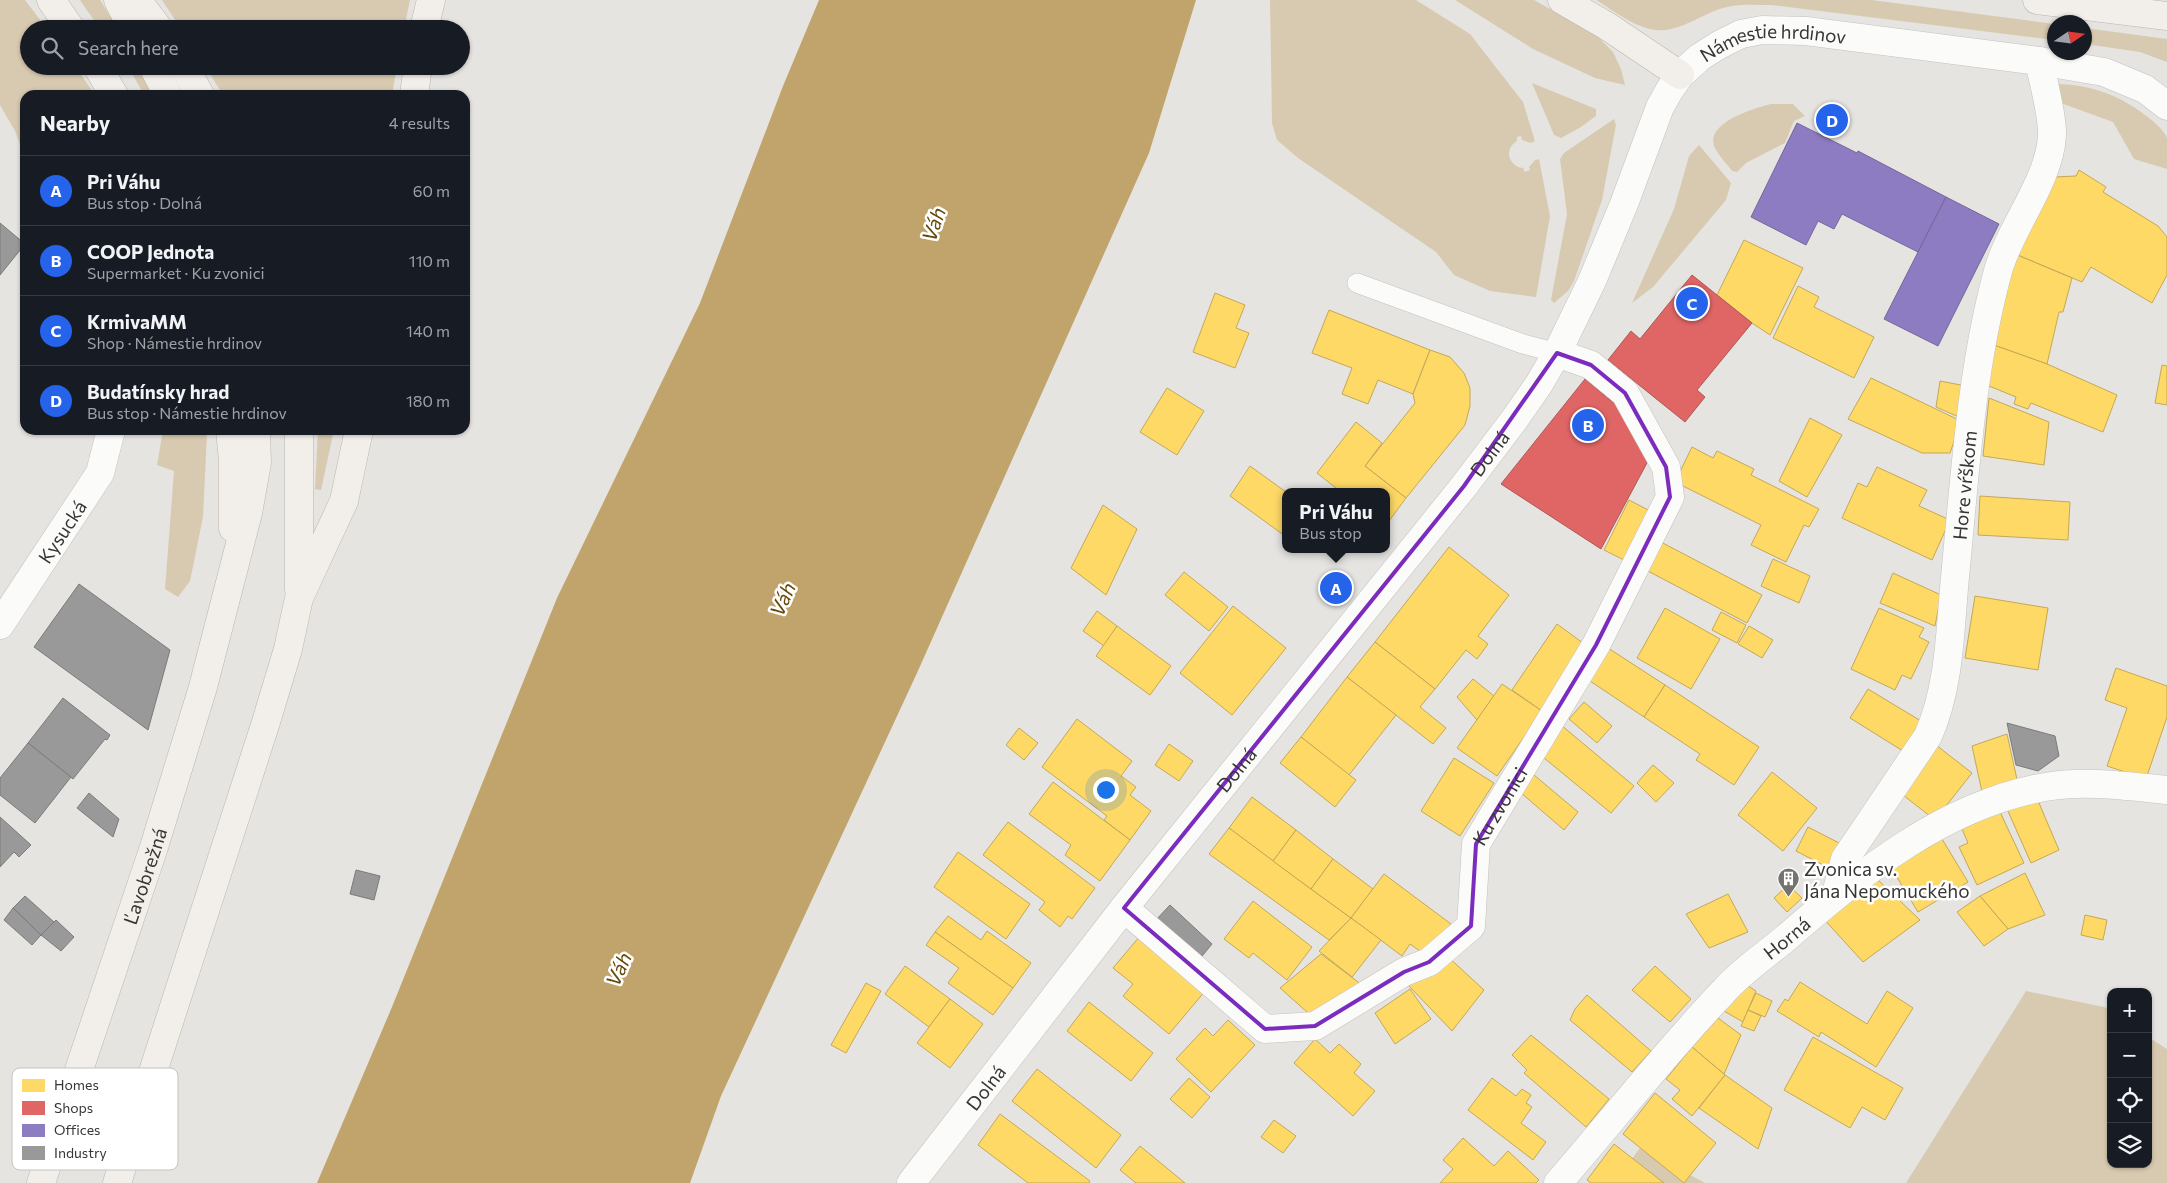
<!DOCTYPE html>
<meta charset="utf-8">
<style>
body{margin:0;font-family:Commissioner,sans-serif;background:#242831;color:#f1f3f6}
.controls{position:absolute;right:15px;bottom:15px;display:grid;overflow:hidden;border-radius:10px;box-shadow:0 1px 4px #0004}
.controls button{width:45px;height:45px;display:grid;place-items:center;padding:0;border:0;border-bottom:1px solid #363941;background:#171b24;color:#f1f3f6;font:25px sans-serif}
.compass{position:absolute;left:2047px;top:15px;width:45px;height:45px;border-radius:50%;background:#171b24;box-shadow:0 1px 4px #0004;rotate:77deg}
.you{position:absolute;left:1105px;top:789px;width:18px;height:18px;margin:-12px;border:4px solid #fff;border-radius:50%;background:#1a73e8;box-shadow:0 0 0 8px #1a73e833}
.badge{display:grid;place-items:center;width:32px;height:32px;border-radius:50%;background:#2563eb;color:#fff;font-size:16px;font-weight:700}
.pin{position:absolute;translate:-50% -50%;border:2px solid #fff;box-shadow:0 1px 5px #0006}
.popup{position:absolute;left:1282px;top:488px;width:108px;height:65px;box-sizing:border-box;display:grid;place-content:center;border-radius:10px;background:#171b24;filter:drop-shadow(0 1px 4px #0005);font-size:16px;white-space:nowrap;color:#9ea1a6}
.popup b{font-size:19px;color:#f1f3f6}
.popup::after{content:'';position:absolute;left:50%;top:100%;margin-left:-10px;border:10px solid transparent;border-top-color:#171b24}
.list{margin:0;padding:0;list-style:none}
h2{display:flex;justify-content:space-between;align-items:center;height:65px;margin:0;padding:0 20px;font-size:21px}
h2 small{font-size:16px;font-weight:400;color:#9ea1a6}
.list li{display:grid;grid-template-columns:32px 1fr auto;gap:15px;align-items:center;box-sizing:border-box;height:70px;padding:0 20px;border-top:1px solid #363941}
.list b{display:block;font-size:19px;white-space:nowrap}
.list p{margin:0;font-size:16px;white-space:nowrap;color:#9ea1a6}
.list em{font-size:16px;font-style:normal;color:#9ea1a6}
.icon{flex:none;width:28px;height:28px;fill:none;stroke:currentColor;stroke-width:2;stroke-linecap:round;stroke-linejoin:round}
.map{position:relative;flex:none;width:2167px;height:1183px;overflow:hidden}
.search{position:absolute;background:#171b24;box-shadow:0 1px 4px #0004;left:20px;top:20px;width:450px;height:55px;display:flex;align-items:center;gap:12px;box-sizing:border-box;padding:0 18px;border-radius:28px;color:#9ea1a6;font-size:19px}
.panel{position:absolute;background:#171b24;box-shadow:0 1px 4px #0004;left:20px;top:90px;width:450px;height:345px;border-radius:15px}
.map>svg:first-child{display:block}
</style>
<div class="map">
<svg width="2167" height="1183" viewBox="0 0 2167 1183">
<rect width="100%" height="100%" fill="#e6e4e1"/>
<g fill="#d8cab0">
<polygon points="0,0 25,0 47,29 29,29 29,66 75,66 95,95 25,95 25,157 15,131 0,105"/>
<polygon points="80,0 100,0 118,29 100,29"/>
<polygon points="162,0 410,0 404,29 181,29"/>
<path d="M1270,0H1416L1470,34L1523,102L1535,141L1531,143L1522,140L1521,136L1517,137V141C1503,149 1509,167 1523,168L1525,172L1530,170L1529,167L1535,160L1539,159L1550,216L1536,297L1490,291L1454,275L1436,252L1298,158L1277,140L1272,123Z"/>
<polygon points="1455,0 1534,0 1597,36 1613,52 1621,69 1625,85 1595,78 1533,49"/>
<path d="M1596,0H1872L2054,24V40L1771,5C1753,5 1735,3 1717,10C1698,17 1676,33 1655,30C1634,27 1614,11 1596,0Z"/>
<polygon points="2085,28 2167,39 2167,62 2140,52 2085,44"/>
<polygon points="128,66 141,66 156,95 144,95"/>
<polygon points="205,66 397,66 392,95 223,95"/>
<polygon points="1532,83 1596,109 1596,116 1581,127 1561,138 1554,135"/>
<path d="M2056,84C2090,84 2122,96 2149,118C2155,123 2164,130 2167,138C2167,146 2167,160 2167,169L2134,159L2113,122L2058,102Z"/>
<path d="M1771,104H1793L1805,116L1794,121L1785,143L1746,163L1737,172L1732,171C1727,164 1719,156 1715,148C1703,123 1755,108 1771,104Z"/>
<polygon points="1614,119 1616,125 1602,200 1574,281 1568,291 1554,303 1551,300 1567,214 1560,159 1564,153"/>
<polygon points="1699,145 1731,183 1726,200 1653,287 1632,303 1674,209 1689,156"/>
<polygon points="163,430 206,430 207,434 203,517 190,581 178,597 165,589 174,471 157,465"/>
<polygon points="318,430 334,430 321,490 315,489"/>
<polygon points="2026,991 2104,1007 2111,1011 2111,1164 2148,1164 2148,1037 2167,1049 2167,1183 1906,1183"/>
<polygon points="1640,1148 1705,1183 1624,1183 1619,1176"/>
</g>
<polygon fill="#c0a46b" points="819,0 1196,0 1149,153 917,673 721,1096 690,1183 317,1183 392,1007 557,598 700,303 783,86"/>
<g fill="#ffd966" stroke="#c3a857">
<polygon points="2079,170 2106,187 2103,192 2158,226 2167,237 2167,275 2152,303 2091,267 2082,282 2015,254 2054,177 2076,176"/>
<polygon points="1744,240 1803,268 1770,335 1752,323 1717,295"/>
<polygon points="2015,254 2072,278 2063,312 2059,312 2047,364 1991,344"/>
<polygon points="1798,286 1819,297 1814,307 1874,337 1854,378 1773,338"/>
<polygon points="1215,293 1245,305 1236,328 1249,333 1235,368 1193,352"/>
<polygon points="1329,310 1430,350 1413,394 1378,380 1368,404 1342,394 1352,368 1312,353"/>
<polygon points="1991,344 2047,364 2117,395 2103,432 2031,403 2028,409 2014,404 2016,397 1989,386"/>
<polygon points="1430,350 1450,357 1464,373 1470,388 1470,406 1465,425 1406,498 1365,466 1415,403 1413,394"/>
<polygon points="2162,365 2167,366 2167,405 2155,403"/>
<polygon points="1871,378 1961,421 1950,453 1922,453 1848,419"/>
<polygon points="1940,381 1966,386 1961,418 1936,407"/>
<polygon points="1167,388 1204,411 1177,455 1140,432"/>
<polygon points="1989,398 2049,422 2044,465 1983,456"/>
<polygon points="1810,418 1842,435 1807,497 1779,481"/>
<polygon points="1356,422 1382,443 1365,466 1406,498 1386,525 1386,492 1341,492 1317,473"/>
<polygon points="1692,447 1713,458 1717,451 1754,469 1751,475 1819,509 1809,527 1804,525 1786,562 1751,545 1761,525 1675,482"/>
<polygon points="1250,466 1286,492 1285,536 1230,496"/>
<polygon points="1877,467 1927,490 1919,506 1950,520 1932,560 1842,518 1858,483 1867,487"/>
<polygon points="1980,496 2070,502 2068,540 1978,535"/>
<polygon points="1629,500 1654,513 1628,562 1604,550"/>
<polygon points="1103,505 1137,529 1106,595 1071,568"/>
<polygon points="1659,541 1762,595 1747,623 1644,569"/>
<polygon points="1449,547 1509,595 1478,636 1488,644 1477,659 1466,650 1435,689 1375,642"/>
<polygon points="1773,559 1810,576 1799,603 1761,586"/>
<polygon points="1184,572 1228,607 1209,631 1165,595"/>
<polygon points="1893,573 1941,595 1935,626 1880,603"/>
<polygon points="1975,596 2048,608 2038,670 1965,658"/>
<polygon points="1233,606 1286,648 1232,715 1180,673"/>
<polygon points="1665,608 1720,639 1691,689 1637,658"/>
<polygon points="1879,608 1924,628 1919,637 1929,642 1911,679 1902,675 1895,690 1851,669"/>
<polygon points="1097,611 1117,626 1104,646 1083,631"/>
<polygon points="1721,612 1746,625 1737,643 1712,630"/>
<polygon points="1557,624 1587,646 1542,711 1512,690"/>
<polygon points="1117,626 1171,666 1150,695 1096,656"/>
<polygon points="1749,626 1773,640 1762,658 1738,644"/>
<polygon points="1375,642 1435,689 1420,707 1446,728 1433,744 1347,677"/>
<polygon points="1605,646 1665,685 1644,717 1584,677"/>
<polygon points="2116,668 2167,686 2167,717 2146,779 2107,766 2127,708 2105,700"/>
<polygon points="1347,677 1396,715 1349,775 1301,737"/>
<polygon points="1473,679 1494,696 1477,720 1457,697"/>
<polygon points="1502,684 1542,711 1497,776 1457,748"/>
<polygon points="1665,685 1759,747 1734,785 1696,760 1700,754 1644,717"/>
<polygon points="1868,689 1921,721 1903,751 1850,718"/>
<polygon points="1584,702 1612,726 1597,743 1569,719"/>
<polygon points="1077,719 1132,761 1121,776 1136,787 1130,795 1151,811 1130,840 1104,820 1107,816 1042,767"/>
<polygon points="1561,725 1634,786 1611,813 1538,753"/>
<polygon points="1019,728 1038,743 1024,760 1006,745"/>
<polygon points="2007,734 2018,784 1982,792 1972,746"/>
<polygon points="1301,737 1356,780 1335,807 1280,763"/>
<polygon points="1169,744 1193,761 1179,781 1155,765"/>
<polygon points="1936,745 1972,773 1935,820 1899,792"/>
<polygon points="1454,758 1494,783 1460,836 1421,811"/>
<polygon points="1653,765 1674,783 1656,802 1637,783"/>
<polygon points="1772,772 1817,808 1783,851 1738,815"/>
<polygon points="1534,775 1578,812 1564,830 1520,792"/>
<polygon points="1053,782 1130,840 1100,881 1065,855 1071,845 1029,814"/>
<polygon points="2036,796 2059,850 2031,863 2007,809"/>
<polygon points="1252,797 1296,830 1273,861 1229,828"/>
<polygon points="2000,812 2024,863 1977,885 1959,847 1968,843 1962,829"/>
<polygon points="1008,822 1095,888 1072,919 1068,916 1060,927 1039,910 1045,902 983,855"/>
<polygon points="1808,827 1845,846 1831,869 1796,851"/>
<polygon points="1229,828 1311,889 1351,918 1329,940 1209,854"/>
<polygon points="1296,830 1333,859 1311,889 1273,861"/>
<polygon points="1942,839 1968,882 1918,912 1892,869"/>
<polygon points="958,852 1030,904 1006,939 934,887"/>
<polygon points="1333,859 1373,889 1351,918 1311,889"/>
<polygon points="2025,873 2045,915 2008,929 1980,896"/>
<polygon points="1384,874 1451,924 1427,956 1410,944 1402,956 1351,918"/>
<polygon points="1876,878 1920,920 1863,962 1822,917"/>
<polygon points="1788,885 1802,898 1787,912 1774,898"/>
<polygon points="1728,894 1748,932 1709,948 1686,914"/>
<polygon points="1980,896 2008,929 1984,946 1957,912"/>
<polygon points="1253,901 1312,947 1287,980 1253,953 1249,958 1224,939"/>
<polygon points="2085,915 2107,920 2103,940 2081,935"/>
<polygon points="948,916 981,940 987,931 1031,963 1013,988 935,932"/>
<polygon points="1351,918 1381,940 1352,977 1319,951"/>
<polygon points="935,932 1013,988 993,1015 948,983 959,968 926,945"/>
<polygon points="1140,936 1206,990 1169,1034 1123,996 1133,984 1113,968"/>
<polygon points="1321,954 1362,985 1316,1020 1280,988"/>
<polygon points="1446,955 1484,990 1452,1031 1408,985"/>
<polygon points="905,966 950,999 929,1027 885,994"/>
<polygon points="1655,966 1691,999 1670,1022 1632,990"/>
<polygon points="1800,982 1867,1024 1887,991 1913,1008 1876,1067 1821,1032 1819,1037 1777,1011 1785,999 1788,1001"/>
<polygon points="866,983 881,991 846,1053 831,1045"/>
<polygon points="1745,984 1756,991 1743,1022 1724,1011"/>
<polygon points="1410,989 1431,1019 1395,1044 1375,1013"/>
<polygon points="1756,993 1772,1001 1765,1017 1748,1010"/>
<polygon points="1587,995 1651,1051 1632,1072 1570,1020 1575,1009"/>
<polygon points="950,999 983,1024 950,1068 917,1043"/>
<polygon points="1089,1002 1153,1053 1131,1081 1067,1031"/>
<polygon points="1748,1010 1761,1016 1754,1031 1741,1026"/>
<polygon points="1718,1018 1741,1035 1724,1074 1692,1047"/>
<polygon points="1228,1020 1255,1045 1211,1092 1176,1059 1205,1028 1213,1036"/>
<polygon points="1531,1035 1609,1099 1586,1127 1524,1073 1527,1070 1512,1055"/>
<polygon points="1813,1037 1903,1088 1885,1120 1862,1107 1850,1128 1784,1090"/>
<polygon points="1315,1039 1330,1053 1339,1044 1361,1064 1354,1073 1375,1091 1353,1116 1294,1063"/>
<polygon points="1692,1047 1725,1075 1692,1116 1672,1099 1680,1090 1666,1079"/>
<polygon points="1037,1069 1121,1135 1096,1168 1012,1101"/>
<polygon points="1725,1075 1772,1108 1758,1149 1699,1108"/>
<polygon points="1189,1078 1210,1097 1192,1118 1170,1099"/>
<polygon points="1492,1078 1516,1096 1522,1089 1531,1095 1526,1103 1532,1107 1521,1123 1546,1142 1533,1160 1468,1110"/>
<polygon points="1655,1093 1716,1143 1684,1183 1623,1134"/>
<polygon points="1000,1114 1090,1181 1089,1183 1028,1183 978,1145"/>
<polygon points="1274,1120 1296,1136 1283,1153 1261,1137"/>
<polygon points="1463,1138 1494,1166 1508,1151 1539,1180 1536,1183 1440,1183 1453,1169 1443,1160"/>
<polygon points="1614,1144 1664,1183 1591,1183 1587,1180"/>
<polygon points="1140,1146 1185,1183 1136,1183 1120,1170"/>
</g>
<g fill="#e06666" stroke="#ad5857">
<polygon points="1692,275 1752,323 1697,390 1705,397 1685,422 1608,360 1631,331 1640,339"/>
<polygon points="1585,379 1616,405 1641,444 1648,461 1601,549 1501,484"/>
</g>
<g fill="#8e7cc3" stroke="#746798">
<polygon points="1797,123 1857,153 1858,151 1946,197 1918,252 1842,214 1834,229 1818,221 1806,245 1751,217"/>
<polygon points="1946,197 1999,224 1938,346 1884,319"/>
</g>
<g fill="#999" stroke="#7c7b7b">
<polygon points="0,223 25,244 0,275"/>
<polygon points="79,584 170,650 148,730 34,647"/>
<polygon points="63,698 110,735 107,740 105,739 73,779 28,743"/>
<polygon points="2007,723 2055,736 2059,756 2038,771 2016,765"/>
<polygon points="28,743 71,777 35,823 0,795 0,778"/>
<polygon points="89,793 119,819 113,837 77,808"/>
<polygon points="0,817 31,845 19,857 14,852 0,867"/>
<polygon points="356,870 380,876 374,900 350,894"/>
<polygon points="25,896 54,922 41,935 13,908"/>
<polygon points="1170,905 1212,944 1198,961 1155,921"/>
<polygon points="13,908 41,935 32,945 4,920"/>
<polygon points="56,920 74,937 61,951 41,935"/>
</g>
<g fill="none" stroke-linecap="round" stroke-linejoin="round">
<defs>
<polyline id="lane" points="1357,283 1523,344 1557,353"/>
<g id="street">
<path id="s1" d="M0,625L100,473L111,430"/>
<path id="s2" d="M1836,894L1845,859L1928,736C1950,687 1950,629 1955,577C1965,475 1971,370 1998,271C2010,227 2050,181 2052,135C2053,117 2043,80 2039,61"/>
<path id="s3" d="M1124,908L1265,1029L1315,1026L1404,972L1429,962L1471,926L1476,844L1596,645L1670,497L1666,467L1625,393L1591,365L1557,353"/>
<path id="s4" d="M1558,1183C1613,1120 1665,1053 1723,992C1741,971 1766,955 1787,937C1862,872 1944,805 2045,787C2086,780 2126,786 2167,790"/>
</g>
<g id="secondary">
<path id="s5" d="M911,1183L1124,908L1464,486L1514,420L1539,384L1557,353L1592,281L1624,204L1660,107L1669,91L1680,75L1700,57L1719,45L1741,34L1762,30L1806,31L2039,61L2104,72L2145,89L2167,106"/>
</g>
<g id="primary">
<polyline points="51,0 71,29"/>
<polyline points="118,0 133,29"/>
<polyline points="137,0 159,29"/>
<polyline points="1562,0 1607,26 1680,75"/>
<polyline points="2037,0 2167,16"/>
<polyline points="424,29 431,0"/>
<polyline points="97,66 114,95"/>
<polyline points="153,66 168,95"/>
<polyline points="184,66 200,95"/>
<polyline points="414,95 418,66"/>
<polyline points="230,430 233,460 233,528"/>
<polyline points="299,430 299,589"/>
<path id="s6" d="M41,1183L154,847L203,687L248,513L257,463L256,430"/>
<polyline points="117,1183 266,722 288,649 299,598 344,501 359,430"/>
</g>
</defs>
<use href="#lane" stroke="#c3c2bf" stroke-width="20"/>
<use href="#street" stroke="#c3c2bf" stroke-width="29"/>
<use href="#secondary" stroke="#c3c2bf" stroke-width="29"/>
<use href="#primary" stroke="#bcb6ab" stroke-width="29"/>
<use href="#lane" stroke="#fbfbfa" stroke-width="19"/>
<use href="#street" stroke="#fbfbfa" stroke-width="28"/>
<use href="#secondary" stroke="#fbfbfa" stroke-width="28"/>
<use href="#primary" stroke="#f2eee9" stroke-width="28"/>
</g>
<path fill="none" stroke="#7b2cbf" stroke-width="4" stroke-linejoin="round" d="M1557,353L1591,365L1625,393L1666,467L1670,497L1596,645L1476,844L1471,926L1429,962L1404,972L1315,1026L1265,1029L1124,908L1464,486Z"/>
<defs>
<symbol id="building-pin" viewBox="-11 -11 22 30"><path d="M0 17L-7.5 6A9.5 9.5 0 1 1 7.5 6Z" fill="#747371" stroke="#fff"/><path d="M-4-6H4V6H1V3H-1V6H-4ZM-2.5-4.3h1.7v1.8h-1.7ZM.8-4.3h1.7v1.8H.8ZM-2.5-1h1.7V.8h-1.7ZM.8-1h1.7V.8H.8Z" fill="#fff"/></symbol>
</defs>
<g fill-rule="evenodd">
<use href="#building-pin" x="1776" y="866" width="25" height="34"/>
</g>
<g text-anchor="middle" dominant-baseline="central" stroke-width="5" stroke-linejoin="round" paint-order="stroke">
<g font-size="19" fill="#373634" stroke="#fff">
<text stroke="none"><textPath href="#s5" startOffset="1461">Námestie hrdinov</textPath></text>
<text stroke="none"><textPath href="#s5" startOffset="931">Dolná</textPath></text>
<text stroke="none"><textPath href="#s2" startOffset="439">Hore vŕškom</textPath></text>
<text stroke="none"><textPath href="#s1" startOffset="112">Kysucká</textPath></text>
<text stroke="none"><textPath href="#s5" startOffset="526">Dolná</textPath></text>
<text stroke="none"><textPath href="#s3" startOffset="549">Ku zvonici</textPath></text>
<text stroke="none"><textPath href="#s6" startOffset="324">Ľavobrežná</textPath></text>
<text stroke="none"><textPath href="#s4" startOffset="336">Horná</textPath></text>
<text stroke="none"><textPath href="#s5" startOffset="121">Dolná</textPath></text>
</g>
<g font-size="19" fill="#373634" stroke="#fff" text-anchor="start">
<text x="1804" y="868">Zvonica sv.<tspan x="1804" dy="22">Jána Nepomuckého</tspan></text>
</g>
<g font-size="20" font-style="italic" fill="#644909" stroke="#fff">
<text transform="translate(933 224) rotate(-71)">Váh</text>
<text transform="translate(782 599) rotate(-66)">Váh</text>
<text transform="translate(618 969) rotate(-66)">Váh</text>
</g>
</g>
<rect x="12" y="1068" width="166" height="102" rx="8" fill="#fff" stroke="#c3c3c2" stroke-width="1"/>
<rect x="22" y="1079" width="23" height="13" fill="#ffd966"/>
<rect x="22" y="1101" width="23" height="14" fill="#e06666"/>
<rect x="22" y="1124" width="23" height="13" fill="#8e7cc3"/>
<rect x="22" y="1146" width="23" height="14" fill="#999"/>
<g font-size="14" fill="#373634">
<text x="54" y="1090">Homes</text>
<text x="54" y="1113">Shops</text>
<text x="54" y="1135">Offices</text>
<text x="54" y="1158">Industry</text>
</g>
</svg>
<div class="controls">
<button>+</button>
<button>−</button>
<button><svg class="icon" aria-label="locate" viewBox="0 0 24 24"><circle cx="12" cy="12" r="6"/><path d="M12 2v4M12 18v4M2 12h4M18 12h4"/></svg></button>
<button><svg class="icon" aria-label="layers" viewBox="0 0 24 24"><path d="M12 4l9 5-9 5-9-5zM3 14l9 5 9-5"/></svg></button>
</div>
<svg class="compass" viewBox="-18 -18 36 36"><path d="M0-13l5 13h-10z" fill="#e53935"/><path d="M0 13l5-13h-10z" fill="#9ea1a6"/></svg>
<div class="you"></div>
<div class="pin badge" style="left:1336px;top:588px">A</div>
<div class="popup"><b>Pri Váhu</b>Bus stop</div>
<div class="pin badge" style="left:1588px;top:425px">B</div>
<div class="pin badge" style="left:1692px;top:303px">C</div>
<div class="pin badge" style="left:1832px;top:120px">D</div>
<div class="search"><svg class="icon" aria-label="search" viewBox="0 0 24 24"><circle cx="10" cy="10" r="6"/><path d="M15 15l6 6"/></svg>Search here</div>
<section class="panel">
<h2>Nearby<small>4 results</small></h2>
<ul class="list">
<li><span class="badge">A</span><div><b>Pri Váhu</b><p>Bus stop · Dolná</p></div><em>60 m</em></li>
<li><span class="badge">B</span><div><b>COOP Jednota</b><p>Supermarket · Ku zvonici</p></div><em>110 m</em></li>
<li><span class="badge">C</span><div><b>KrmivaMM</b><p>Shop · Námestie hrdinov</p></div><em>140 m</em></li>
<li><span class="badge">D</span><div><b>Budatínsky hrad</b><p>Bus stop · Námestie hrdinov</p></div><em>180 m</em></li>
</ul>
</section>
</div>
